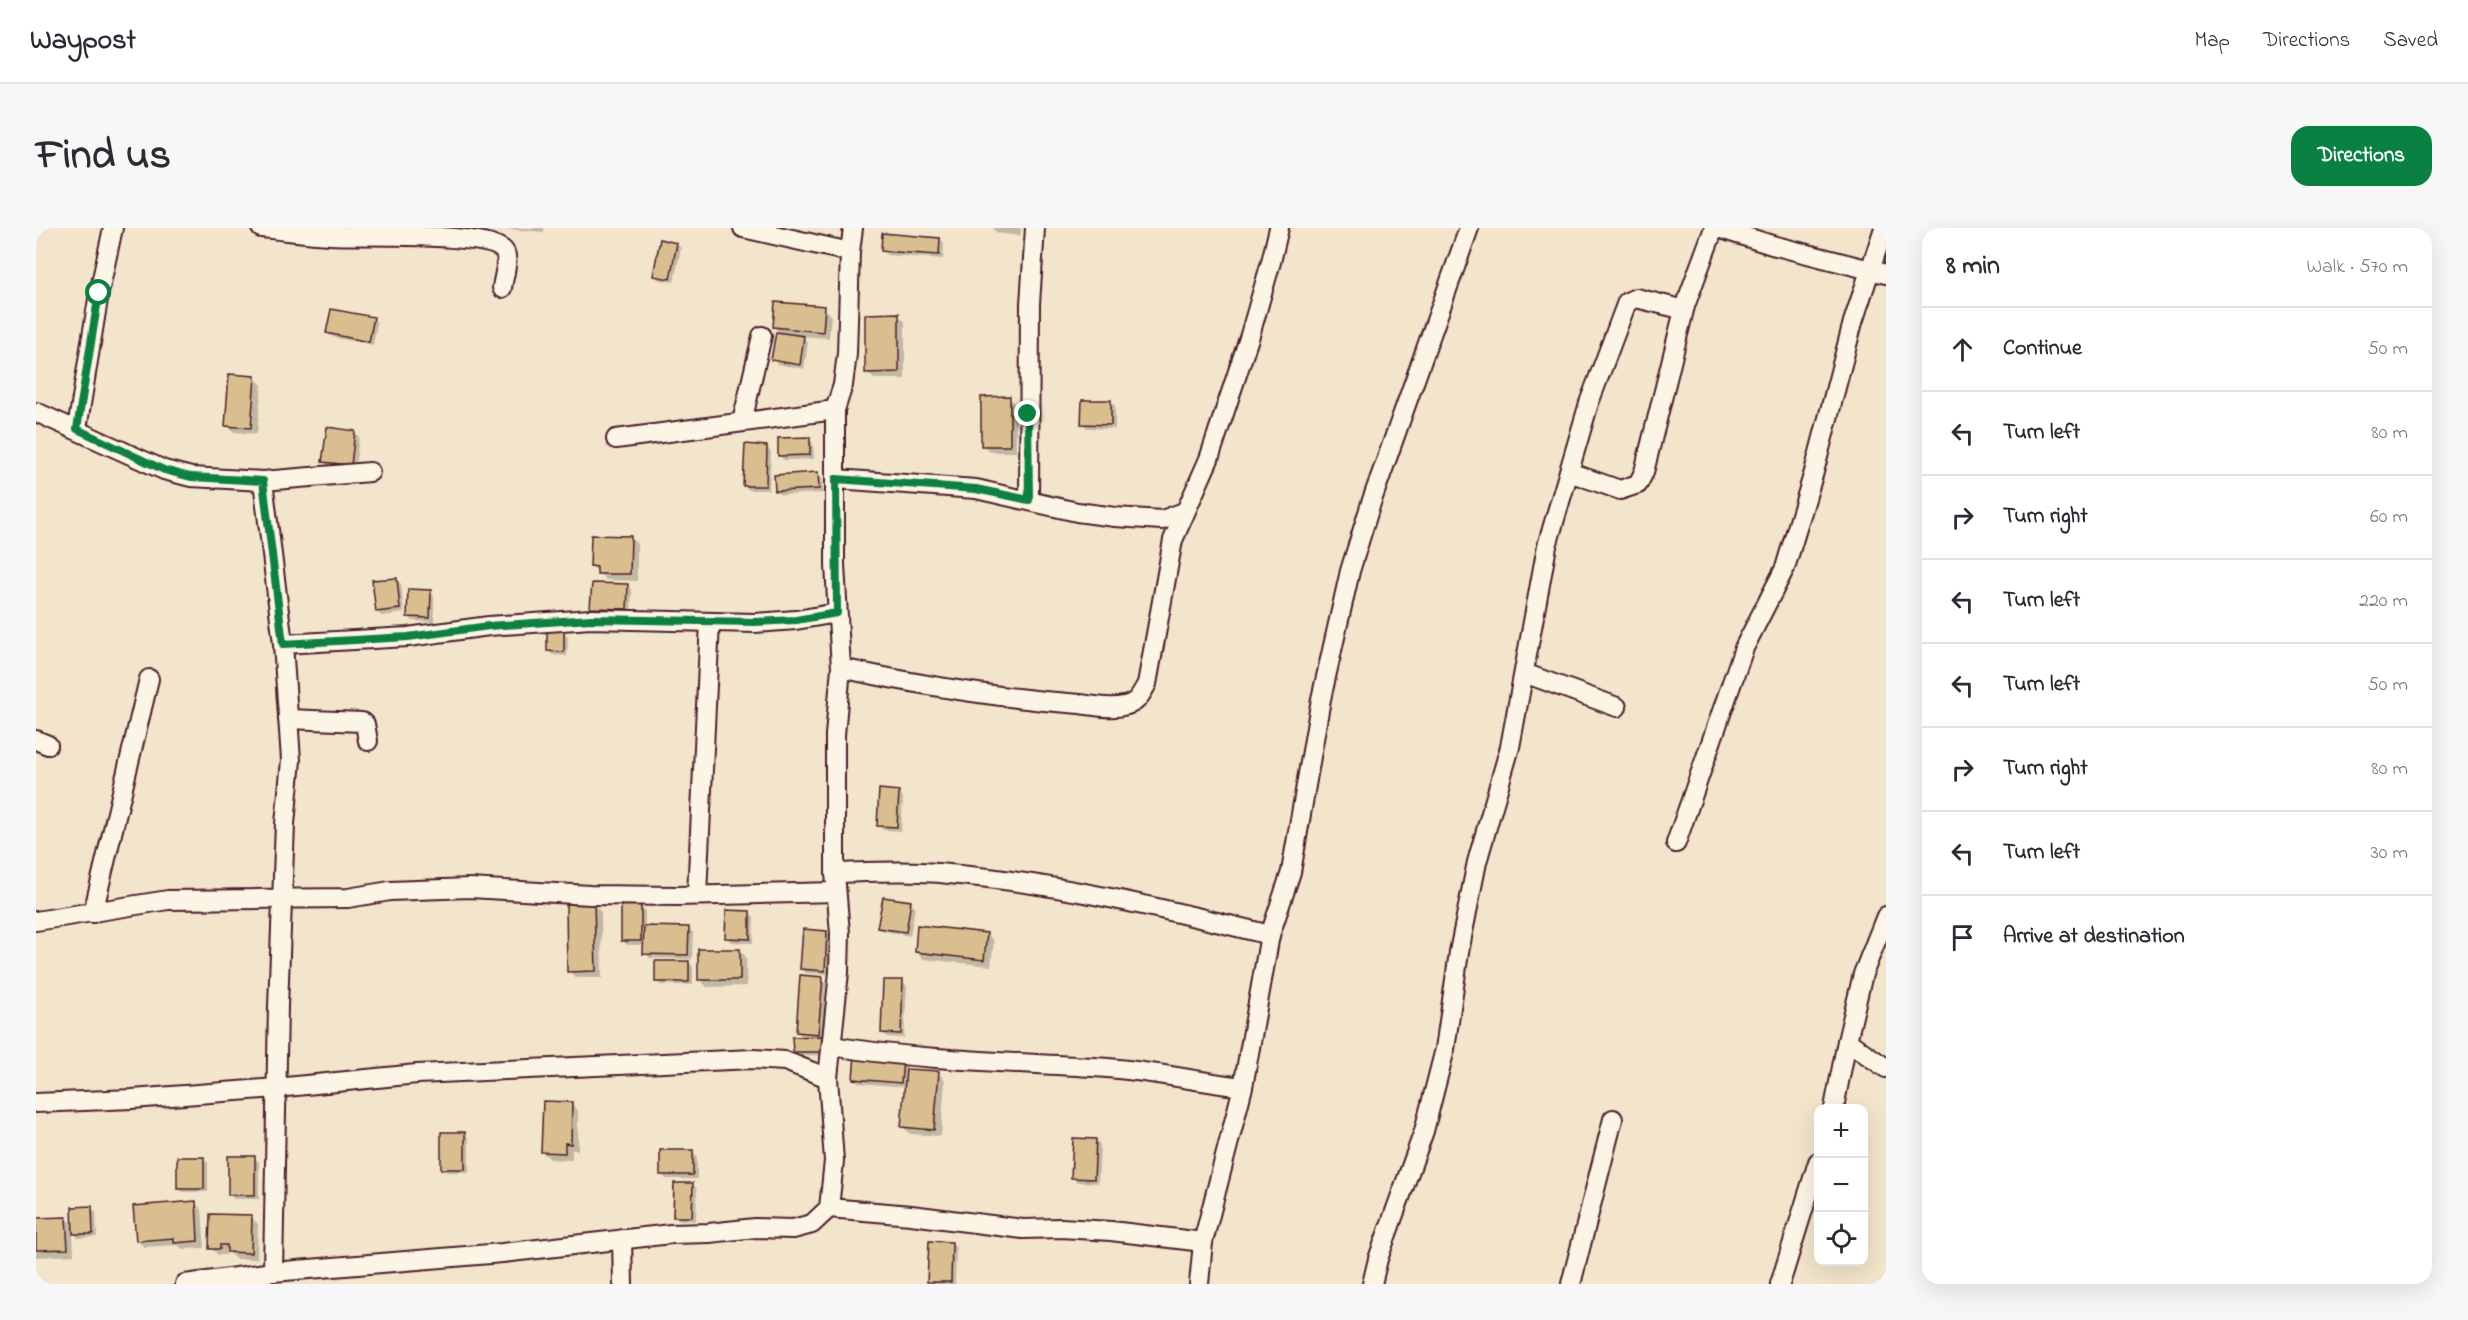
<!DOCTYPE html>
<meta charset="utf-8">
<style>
body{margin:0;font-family:"Indie Flower",sans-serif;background:#f7f7f7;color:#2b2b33}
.controls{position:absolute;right:18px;bottom:18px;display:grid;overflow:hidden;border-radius:12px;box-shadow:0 6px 24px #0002}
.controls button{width:54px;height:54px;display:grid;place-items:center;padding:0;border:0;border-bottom:2px solid #e1e1e2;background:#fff;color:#2b2b33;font:30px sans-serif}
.stop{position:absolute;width:18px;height:18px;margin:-14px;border:4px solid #0b8043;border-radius:50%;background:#fff}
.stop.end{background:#0b8043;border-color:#fff;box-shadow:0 2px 6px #0008}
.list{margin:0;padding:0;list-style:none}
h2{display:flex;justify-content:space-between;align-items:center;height:78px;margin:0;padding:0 24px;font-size:26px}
h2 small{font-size:20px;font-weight:400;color:#7c7c81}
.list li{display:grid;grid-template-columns:39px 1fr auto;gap:18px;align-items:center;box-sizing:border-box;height:84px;padding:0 24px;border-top:2px solid #e1e1e2}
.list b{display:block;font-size:22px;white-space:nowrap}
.list em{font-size:20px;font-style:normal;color:#7c7c81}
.icon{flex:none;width:33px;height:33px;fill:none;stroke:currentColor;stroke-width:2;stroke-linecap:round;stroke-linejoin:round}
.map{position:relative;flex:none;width:1850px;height:1056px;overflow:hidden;border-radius:18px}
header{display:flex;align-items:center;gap:36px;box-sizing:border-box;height:84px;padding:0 30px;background:#fff;border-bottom:2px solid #e1e1e2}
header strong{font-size:28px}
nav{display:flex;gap:33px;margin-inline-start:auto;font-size:21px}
.intro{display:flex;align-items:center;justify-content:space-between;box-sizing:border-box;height:144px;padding:0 36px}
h1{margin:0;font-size:42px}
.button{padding:15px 27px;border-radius:18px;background:#0b8043;color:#fff;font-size:21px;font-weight:700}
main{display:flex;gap:36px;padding:0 36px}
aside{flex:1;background:#fff;border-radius:18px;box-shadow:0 6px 24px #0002}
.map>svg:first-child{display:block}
</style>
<header>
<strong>Waypost</strong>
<nav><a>Map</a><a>Directions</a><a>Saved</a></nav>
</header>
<div class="intro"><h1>Find us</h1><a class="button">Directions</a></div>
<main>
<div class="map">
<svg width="1850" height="1056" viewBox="0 0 1850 1056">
<rect width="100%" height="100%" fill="#f2e5cb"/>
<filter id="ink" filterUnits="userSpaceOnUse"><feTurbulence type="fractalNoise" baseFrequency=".0167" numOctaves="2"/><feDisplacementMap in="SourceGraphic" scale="12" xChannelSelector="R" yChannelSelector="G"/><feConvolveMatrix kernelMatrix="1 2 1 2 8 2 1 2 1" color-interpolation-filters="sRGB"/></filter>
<g filter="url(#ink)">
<g fill="#0003">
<polygon points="458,0 508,0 508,4"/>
<polygon points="957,0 985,0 984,8 961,5"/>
<polygon points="904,11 908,15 907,31 851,27 846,22"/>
<polygon points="640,16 645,20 638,54 623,52 619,47"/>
<polygon points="788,80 795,87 793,110 765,108 772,114 768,141 741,136 737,132 746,107 738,99"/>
<polygon points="862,87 869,94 869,151 838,151 831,144"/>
<polygon points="337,90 341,95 337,117 296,109 291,105"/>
<polygon points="219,150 226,157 221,206 198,204 190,197"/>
<polygon points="973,170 980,177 980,224 954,224 947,217"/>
<polygon points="1075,174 1079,178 1079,201 1051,200 1046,196"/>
<polygon points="319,204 323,209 319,241 292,238 288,233"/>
<polygon points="773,211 777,215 778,231 748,232 744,228"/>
<polygon points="731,219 735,224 733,262 713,262 708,257"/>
<polygon points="781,246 786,250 787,265 745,267 740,263"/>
<polygon points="594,309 601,316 601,353 570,352 556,338"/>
<polygon points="360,351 365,356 368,385 345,388 341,383"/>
<polygon points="592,358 596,362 595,385 560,384 556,379"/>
<polygon points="394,364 398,368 398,394 377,393 372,388"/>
<polygon points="527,405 532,409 531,428 517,427 512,423"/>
<polygon points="863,564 867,569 865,603 847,602 842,597"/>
<polygon points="874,675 879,679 874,708 848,703 843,699"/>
<polygon points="558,677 565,684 566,750 540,750 533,743"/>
<polygon points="605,679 609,683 609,699 653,700 657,705 656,731 614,730 609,725 609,717 591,717 586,712"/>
<polygon points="713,684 718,689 717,715 695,714 691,710"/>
<polygon points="791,704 795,709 793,746 770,745 766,741"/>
<polygon points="951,706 958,713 955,738 887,731 880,724"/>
<polygon points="703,722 710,729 711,758 671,759 664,752"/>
<polygon points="652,734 657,739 657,757 625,757 620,753"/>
<polygon points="786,751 790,755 786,810 794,827 763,828 758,824 768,810 761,804"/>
<polygon points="866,754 871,758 868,810 851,809 846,805"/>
<polygon points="866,832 871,837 870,842 902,845 909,852 905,908 874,906 867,899 870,859 823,855 818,850"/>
<polygon points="535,875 542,883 542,922 536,922 536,932 514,931 507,924"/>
<polygon points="428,905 433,910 433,944 411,944 406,940"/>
<polygon points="1060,912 1064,917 1062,955 1041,954 1036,949"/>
<polygon points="656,923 661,928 661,951 630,951 626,947"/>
<polygon points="167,930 172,935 172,964 147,964 142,960"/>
<polygon points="219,930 223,934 223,971 198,971 193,966"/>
<polygon points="657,957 661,961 660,993 643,992 639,988"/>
<polygon points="159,975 166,982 169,1020 147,1021 142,1017 108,1019 101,1012"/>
<polygon points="55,980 60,984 61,1009 42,1010 37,1004 38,1027 0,1029 0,1036 0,991 30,990 38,998"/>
<polygon points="215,989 222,996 221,1031 199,1031 191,1022 190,1027 182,1027 175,1020"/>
<polygon points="916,1015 920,1020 919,1056 896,1056 893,1053"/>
</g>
<g fill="#d9bf8f" stroke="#4a1f2b" stroke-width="1.5">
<polygon points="846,5 904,10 903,27 845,23"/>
<polygon points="624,11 641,15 634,51 617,48"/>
<polygon points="739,74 789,78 787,104 737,99"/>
<polygon points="295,81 338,89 333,114 290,105"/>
<polygon points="863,85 863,144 829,145 829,86"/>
<polygon points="740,104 768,108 764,137 735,132"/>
<polygon points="193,146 219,148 215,200 189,198"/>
<polygon points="974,168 974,218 945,218 945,169"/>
<polygon points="1046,172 1075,172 1075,197 1045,196"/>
<polygon points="291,199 319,203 315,237 286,234"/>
<polygon points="774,209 774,227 742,228 742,210"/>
<polygon points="709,216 731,218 730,258 707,258"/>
<polygon points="782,244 783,261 739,263 738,247"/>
<polygon points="555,307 595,308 594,346 561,346 561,339 554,338"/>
<polygon points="361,350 364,381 340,384 336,352"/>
<polygon points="556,355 592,356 591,381 554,380"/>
<polygon points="372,361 395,362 394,390 371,389"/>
<polygon points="511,403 528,403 528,424 511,423"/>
<polygon points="843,561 863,563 861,599 841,598"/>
<polygon points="847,669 875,673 870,704 841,700"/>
<polygon points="558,675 560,743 531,744 530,676"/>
<rect x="585" y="677" width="20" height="36"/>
<polygon points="690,682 714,683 714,711 689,710"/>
<polygon points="881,697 951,705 948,732 879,724"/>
<polygon points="608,698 653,699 652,727 607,726"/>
<polygon points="767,701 791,703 789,743 764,741"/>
<rect x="662" y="721" width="42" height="31"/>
<rect x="619" y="733" width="34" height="21"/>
<polygon points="764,747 787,749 782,806 760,804"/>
<polygon points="847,752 867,752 865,806 845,805"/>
<polygon points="790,808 790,824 757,824 756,809"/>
<polygon points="819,826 867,831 865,855 817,851"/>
<polygon points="870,841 903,843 898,902 865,899"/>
<polygon points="507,873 536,874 535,916 529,915 529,925 505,924"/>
<rect x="405" y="904" width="24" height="37"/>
<polygon points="1037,910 1060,911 1058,951 1035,950"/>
<rect x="624" y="922" width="33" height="25"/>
<rect x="192" y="928" width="27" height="39"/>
<rect x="141" y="929" width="27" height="32"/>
<polygon points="638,955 657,955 656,989 637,989"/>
<polygon points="160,973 162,1013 138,1015 138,1010 100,1013 97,978"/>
<polygon points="56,978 57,1006 37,1006 36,979"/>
<polygon points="174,986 216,987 215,1025 191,1024 191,1017 184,1017 184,1021 173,1021"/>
<polygon points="30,989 32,1021 0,1022 0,990"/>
<polygon points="893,1013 916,1014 915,1054 891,1054"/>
</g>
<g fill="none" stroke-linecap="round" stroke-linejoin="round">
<defs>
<g id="minor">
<path d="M225,0C248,2 271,6 295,7C324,9 452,3 468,23C474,31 467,50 466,60"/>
<polyline points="707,0 814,24"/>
<polyline points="1682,0 1736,17 1850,46"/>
<polyline points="0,184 128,242 155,249 227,253 334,244"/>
<polyline points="706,194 726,108"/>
<polyline points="41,201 63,65 77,0"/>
<polyline points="580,211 799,182"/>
<polyline points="1533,244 1584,262 1602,256 1608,244 1649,78"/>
<polyline points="800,251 940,261 1041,284 1079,289 1126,292 1148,284"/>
<polyline points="227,253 247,416 255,532 249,596 242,778 237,1044"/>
<polyline points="993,272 994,76 999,0"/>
<polyline points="247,416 372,409 453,398 555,391 719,395 760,392 801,385"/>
<path d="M805,440C887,458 960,470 1044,476C1059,478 1084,483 1098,474C1104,470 1107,462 1111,456L1137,312L1173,231L1214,107L1235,34L1243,0"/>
<polyline points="1488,445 1581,479"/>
<polyline points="252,491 326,494 329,496 332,513"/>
<polyline points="0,512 12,517"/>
<polyline points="1640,615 1708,420 1749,340 1778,244 1817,94 1848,0"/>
<path d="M799,645C837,644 875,642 913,646C1021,655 1129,681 1234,707"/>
<polyline points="661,667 674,394"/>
<polyline points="57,685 113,451"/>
<polyline points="0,693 132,672 312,670 354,663 434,660 554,667 641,668 800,664"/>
<polyline points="1811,813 1850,840"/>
<path d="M796,818C882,832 969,834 1057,839C1107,841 1157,853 1207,859"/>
<polyline points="0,875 96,871 240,860 381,846 717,831 749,833 792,850"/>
<polyline points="1798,880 1811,813 1827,746 1850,688"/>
<polyline points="793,980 875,987 987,1001 1025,1000 1075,1003 1167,1014"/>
<polyline points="586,1011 587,1056"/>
<polyline points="149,1056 237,1044 466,1025 635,1006 673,1005 719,1000 757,1001 776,996 793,980 798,933 792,850 803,744 804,705 799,645 799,507 805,440 799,337 799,182 807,157 811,126 814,24 817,0"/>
<polyline points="1163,1056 1167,1014 1207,859 1234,707 1255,644 1285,471 1314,343 1335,275 1433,0"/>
<polyline points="1336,1056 1342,1031 1388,903 1409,821 1423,724 1441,634 1474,519 1511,318 1553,175 1591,74 1600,70 1645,81 1649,78 1678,0"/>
<polyline points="1535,1056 1577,891"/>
<polyline points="1744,1056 1782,934"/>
</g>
</defs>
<use href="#minor" stroke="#4a1f2b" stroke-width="22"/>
<use href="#minor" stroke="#fcf5e5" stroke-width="18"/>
</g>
</g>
<g fill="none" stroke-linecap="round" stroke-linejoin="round" filter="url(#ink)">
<polyline stroke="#0b8043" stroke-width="8" points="63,65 41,201 128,242 155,249 227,253 247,416 372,409 453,398 555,391 719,394 760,392 801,385 800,251 940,261 993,272 992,186"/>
</g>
</svg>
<div class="controls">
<button>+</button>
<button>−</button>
<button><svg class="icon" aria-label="locate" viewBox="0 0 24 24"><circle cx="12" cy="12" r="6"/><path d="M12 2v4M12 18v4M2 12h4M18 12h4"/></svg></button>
</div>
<div class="stop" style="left:63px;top:65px"></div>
<div class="stop end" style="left:992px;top:186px"></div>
</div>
<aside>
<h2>8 min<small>Walk · 570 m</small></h2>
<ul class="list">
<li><svg class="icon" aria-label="ahead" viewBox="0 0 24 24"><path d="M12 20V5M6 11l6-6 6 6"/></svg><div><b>Continue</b></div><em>50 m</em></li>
<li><svg class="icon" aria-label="left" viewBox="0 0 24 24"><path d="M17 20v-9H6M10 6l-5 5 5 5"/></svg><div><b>Turn left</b></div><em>80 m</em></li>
<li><svg class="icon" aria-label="right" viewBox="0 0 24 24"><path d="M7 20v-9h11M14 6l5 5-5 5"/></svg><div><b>Turn right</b></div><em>60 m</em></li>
<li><svg class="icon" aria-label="left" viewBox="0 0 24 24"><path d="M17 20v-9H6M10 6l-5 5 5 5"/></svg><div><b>Turn left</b></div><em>220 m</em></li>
<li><svg class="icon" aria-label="left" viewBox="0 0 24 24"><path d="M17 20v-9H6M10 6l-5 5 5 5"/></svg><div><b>Turn left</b></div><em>50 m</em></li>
<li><svg class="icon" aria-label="right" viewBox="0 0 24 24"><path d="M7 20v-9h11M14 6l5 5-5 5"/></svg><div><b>Turn right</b></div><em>80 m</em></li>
<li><svg class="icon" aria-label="left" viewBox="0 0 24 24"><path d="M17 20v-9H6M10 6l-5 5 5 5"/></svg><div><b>Turn left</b></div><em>30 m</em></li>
<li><svg class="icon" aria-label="arrive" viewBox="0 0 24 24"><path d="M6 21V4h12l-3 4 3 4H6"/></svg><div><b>Arrive at destination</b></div></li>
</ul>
</aside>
</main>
